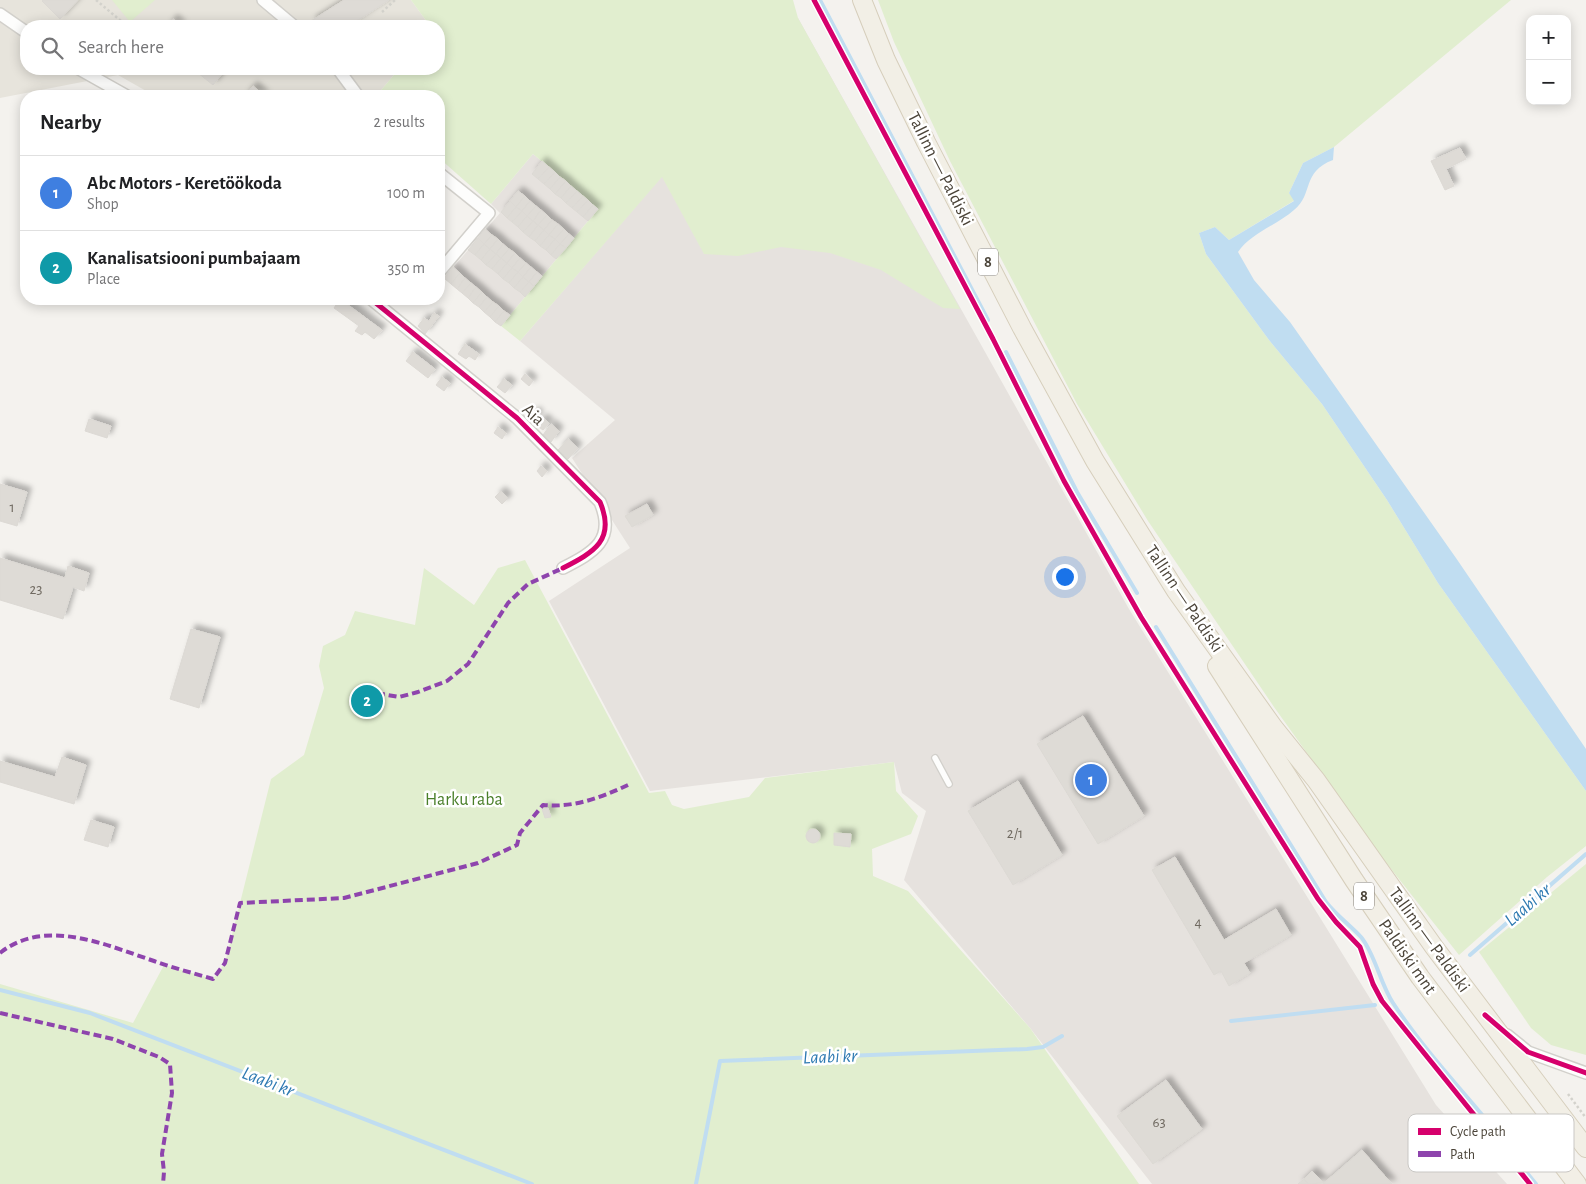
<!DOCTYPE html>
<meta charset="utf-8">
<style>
body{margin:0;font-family:"Alegreya Sans",sans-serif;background:#f2f2f2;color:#202124}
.controls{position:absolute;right:15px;top:15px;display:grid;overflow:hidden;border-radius:10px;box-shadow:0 2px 12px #0003}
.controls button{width:45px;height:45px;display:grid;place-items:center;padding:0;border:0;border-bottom:1px solid #e0e0e0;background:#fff;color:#202124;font:25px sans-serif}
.you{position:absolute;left:1064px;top:576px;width:18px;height:18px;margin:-12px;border:4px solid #fff;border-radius:50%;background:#1a73e8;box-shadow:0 0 0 8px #1a73e833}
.badge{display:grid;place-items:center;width:32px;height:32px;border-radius:50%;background:#868178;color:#fff;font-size:16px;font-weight:700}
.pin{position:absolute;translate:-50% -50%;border:2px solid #fff;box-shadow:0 1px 5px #0006}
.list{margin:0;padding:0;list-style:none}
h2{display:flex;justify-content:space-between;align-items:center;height:65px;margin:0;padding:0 20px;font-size:21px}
h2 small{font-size:16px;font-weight:400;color:#757577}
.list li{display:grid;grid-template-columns:32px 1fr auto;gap:15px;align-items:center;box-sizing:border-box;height:75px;padding:0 20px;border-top:1px solid #e0e0e0}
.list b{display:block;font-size:19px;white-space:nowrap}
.list p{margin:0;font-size:16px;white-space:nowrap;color:#757577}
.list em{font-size:16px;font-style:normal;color:#757577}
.icon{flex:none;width:28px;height:28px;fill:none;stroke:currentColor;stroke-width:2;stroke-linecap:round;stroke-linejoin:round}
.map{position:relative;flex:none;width:1586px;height:1184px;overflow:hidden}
.search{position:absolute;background:#fff;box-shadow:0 2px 12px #0003;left:20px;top:20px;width:425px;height:55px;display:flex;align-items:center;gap:12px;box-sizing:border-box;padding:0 18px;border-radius:20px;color:#757577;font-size:19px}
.panel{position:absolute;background:#fff;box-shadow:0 2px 12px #0003;left:20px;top:90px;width:425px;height:215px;border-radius:20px}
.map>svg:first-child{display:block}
</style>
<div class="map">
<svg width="1586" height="1184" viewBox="0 0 1586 1184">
<defs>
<filter id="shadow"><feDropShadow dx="4.5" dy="-4.5" stdDeviation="2.5" flood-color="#0004"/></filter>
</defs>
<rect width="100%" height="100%" fill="#f4f2ee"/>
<polygon fill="#e7e4dc" points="0,0 411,0 430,26 26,26 26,69 399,69 376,96 155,96 118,75 0,98"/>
<g fill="#e6e2de">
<polygon points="798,18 1129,609 1436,1105 1507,1184 1152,1184 1030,1028 904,880 926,811 902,793 894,762 650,791 549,601 630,548 572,458 615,420 520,341"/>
<polygon points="533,154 598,209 501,326 444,278 500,213 491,204"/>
</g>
<g fill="#e1eecf">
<polygon points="112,0 155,0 130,22"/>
<polygon points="411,0 793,0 798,18 960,309 943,308 881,270 830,253 781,247 738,256 704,254 662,177 520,341 501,326 598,209 533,154 491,204 439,158 439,96 376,96 399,69 439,69 439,26 430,26"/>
<polygon points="878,0 1511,0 1334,147 1303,163 1289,193 1295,200 1229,240 1215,227 1199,233 1206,254 1269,340 1322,404 1387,500 1438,583 1586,791 1586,846 1547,877 1459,955 1380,855 1274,707 1148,521 1077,404 950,161 894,42"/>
<polygon points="525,560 649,793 665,791 672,805 684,809 749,797 765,778 894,762 896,791 918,816 911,834 872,849 873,876 908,891 1030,1028 1139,1184 0,1184 0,984 133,1023 164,965 213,979 225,963 271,779 304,755 324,688 319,666 323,646 345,635 355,611 415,625 424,568 474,605 498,568"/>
<polygon points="1586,864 1586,1055 1551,1045 1531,1028 1479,952"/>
</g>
<path fill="#c0ddf1" d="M1334,147L1333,160C1301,172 1314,194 1294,210C1277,225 1251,233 1238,252L1254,280L1290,322L1456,558L1586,749V791L1438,583L1387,500L1322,404L1269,340L1206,254L1199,233L1215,227L1229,240L1294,201L1289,193L1303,163Z"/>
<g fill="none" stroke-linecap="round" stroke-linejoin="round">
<g stroke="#c0ddf1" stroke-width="4">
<polyline points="820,0 988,320"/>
<polyline points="1006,352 1077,492 1137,593"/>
<path d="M1156,627L1326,902C1336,915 1350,925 1361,937C1375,954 1380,983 1393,1003C1424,1050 1463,1091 1499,1135L1509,1142L1519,1163L1536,1184"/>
<polyline points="1470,955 1586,854"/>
<polyline points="0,990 90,1013 532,1184"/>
<polyline points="1231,1021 1375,1005"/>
<polyline points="696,1184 720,1061 1027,1049 1043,1047 1062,1036"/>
</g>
</g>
<g fill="#dedbd6" stroke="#dcd9d4" filter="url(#shadow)">
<polygon points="78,0 60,19 42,1 43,0"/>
<polygon points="344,0 389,0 349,26 315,26 311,21"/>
<polygon points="173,19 182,26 167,26"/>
<polygon points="193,69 226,69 213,85"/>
<polygon points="253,86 265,96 244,96"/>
<polygon points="1460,148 1466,159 1446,169 1454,186 1445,190 1431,161"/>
<polygon points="542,161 549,167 538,179 532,174"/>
<polygon points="549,167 555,172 544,184 538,179"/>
<polygon points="555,172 560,177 550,189 544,184"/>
<polygon points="560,177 566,181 555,194 550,189"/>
<polygon points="566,181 571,186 561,198 555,194"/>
<polygon points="571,186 577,191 566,203 561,198"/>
<polygon points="518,191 525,196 516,207 510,201"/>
<polygon points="577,191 583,196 572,208 566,203"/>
<polygon points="525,196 530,201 522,211 516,207"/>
<polygon points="583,196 588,200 577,212 572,208"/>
<polygon points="588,200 593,205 583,217 577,212"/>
<polygon points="510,201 516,207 507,218 501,212"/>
<polygon points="530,201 536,206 527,216 522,211"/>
<polygon points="593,205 598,209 588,221 583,217"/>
<polygon points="536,206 541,210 533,221 527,216"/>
<polygon points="516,207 522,211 512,222 507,218"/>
<polygon points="541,210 547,215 538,225 533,221"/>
<polygon points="522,211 527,216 518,227 512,222"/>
<polygon points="547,215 552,220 544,230 538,225"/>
<polygon points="527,216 533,221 523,232 518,227"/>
<polygon points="552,220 558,224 549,235 544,230"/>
<polygon points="533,221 538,225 529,237 523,232"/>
<polygon points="558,224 564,229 555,239 549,235"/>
<polygon points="538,225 544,230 535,241 529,237"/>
<polygon points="485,229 492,235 484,244 478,238"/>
<polygon points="564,229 569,234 560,244 555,239"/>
<polygon points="544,230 549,235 540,246 535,241"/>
<polygon points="569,234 574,238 566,248 560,244"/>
<polygon points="492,235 498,239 490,249 484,244"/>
<polygon points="549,235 555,239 546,250 540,246"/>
<polygon points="478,238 484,244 475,255 468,250"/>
<polygon points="498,239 503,244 496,254 490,249"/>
<polygon points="555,239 560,244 551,255 546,250"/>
<polygon points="484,244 490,249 481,260 475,255"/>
<polygon points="503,244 509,249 501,258 496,254"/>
<polygon points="560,244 566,248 556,259 551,255"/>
<polygon points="490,249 496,254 486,265 481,260"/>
<polygon points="509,249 515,253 507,263 501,258"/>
<polygon points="515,253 520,258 512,268 507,263"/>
<polygon points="496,254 501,258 492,269 486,265"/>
<polygon points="501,258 507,263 498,274 492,269"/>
<polygon points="520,258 526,263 518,272 512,268"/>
<polygon points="507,263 512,268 503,279 498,274"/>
<polygon points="526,263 531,267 523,277 518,272"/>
<polygon points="453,267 460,273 451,284 444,278"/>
<polygon points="531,267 537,272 529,282 523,277"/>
<polygon points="512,268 518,272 509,283 503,279"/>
<polygon points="518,272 523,277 514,288 509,283"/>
<polygon points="537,272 542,276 534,286 529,282"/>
<polygon points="460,273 465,278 457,289 451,284"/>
<polygon points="523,277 529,282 520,292 514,288"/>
<polygon points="465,278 471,283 462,293 457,289"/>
<polygon points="529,282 534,286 525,297 520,292"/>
<polygon points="471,283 476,287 468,298 462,293"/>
<polygon points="476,287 482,292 473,303 468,298"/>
<polygon points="482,292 487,297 479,307 473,303"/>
<polygon points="487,297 493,302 484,312 479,307"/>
<polygon points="340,299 382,330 374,339 365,332 362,335 355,331 359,326 334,308"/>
<polygon points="493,302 499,306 490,317 484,312"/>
<polygon points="499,306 504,311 495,322 490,317"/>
<polygon points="504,311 510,315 501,326 495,322"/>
<polygon points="434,313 439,316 425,334 418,326 424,318 429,321"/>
<polygon points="465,344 479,354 475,360 469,356 466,359 458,354"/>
<polygon points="413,352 435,369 428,378 406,361"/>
<polygon points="525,374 533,381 529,386 521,379"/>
<polygon points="442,377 450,383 444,391 436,385"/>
<polygon points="504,379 512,385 505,393 497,387"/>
<polygon points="535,411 539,415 531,424 527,420"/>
<polygon points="543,418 549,423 543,430 536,425"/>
<polygon points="89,419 111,426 107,438 85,431"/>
<polygon points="551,424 559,431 551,442 543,435"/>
<polygon points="498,427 506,433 502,439 494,433"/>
<polygon points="568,439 578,448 568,459 558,450"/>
<polygon points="541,466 547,471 542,477 537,471"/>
<polygon points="0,484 27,492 17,526 0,521"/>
<polygon points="501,491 508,498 502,504 495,497"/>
<polygon points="647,504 653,515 632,527 625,516"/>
<polygon points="0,558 65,578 68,566 89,573 84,591 73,587 63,619 0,600"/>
<polygon points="191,629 220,637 199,708 170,699"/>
<polygon points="364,694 374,698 370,709 360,704"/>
<polygon points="1083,716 1144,816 1098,844 1037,744"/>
<polygon points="62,757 86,765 74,804 0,782 0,761 55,777"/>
<polygon points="1018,781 1062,855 1013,885 968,811"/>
<polygon points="548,808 551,817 545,818 542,809"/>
<polygon points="91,820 114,827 108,847 84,840"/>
<circle cx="813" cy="836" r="7"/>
<polygon points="834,833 851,834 850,847 834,845"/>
<polygon points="1175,857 1224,940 1276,909 1291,935 1244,963 1250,973 1229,986 1221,971 1214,975 1152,870"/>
<polygon points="1166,1080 1202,1129 1153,1164 1117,1116"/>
<polygon points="1362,1150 1392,1184 1323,1184 1324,1183"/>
<polygon points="1312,1171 1324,1183 1308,1184 1304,1179"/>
<polygon points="1304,1179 1308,1184 1298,1184"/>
</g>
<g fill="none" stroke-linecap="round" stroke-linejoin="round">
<defs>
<polyline id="lane" points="935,758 949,784"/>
<g id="street">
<polyline points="263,0 294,26"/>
<polyline points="0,14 26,32"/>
<polyline points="79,69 127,96"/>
<polyline points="338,69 358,96"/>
<polyline points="439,173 489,213 439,272"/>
<path d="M371,299L517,418L600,502C616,540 594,552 563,568"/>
<polyline points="1507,1035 1528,1052 1586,1073"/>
</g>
<g id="primary">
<polyline points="862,0 886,60 926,142 1022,328 1095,461 1176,591 1274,728 1316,780 1434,947 1586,1148"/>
<polyline points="1217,666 1354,880 1420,977 1577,1184"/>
</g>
</defs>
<use href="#lane" stroke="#d2d0cb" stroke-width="8"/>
<use href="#street" stroke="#d2d0cb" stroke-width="14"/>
<use href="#primary" stroke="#d6cebb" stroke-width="20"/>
<g stroke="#d3d2cc" stroke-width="2.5" stroke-dasharray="2.5 2.5" stroke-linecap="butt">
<polyline points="96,0 127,26"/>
<polyline points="382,12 395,0"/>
<polyline points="1568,1094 1586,1118"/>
</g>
<use href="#lane" stroke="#fdfdfc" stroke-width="5.5"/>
<use href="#street" stroke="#fdfdfc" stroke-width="11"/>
<use href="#primary" stroke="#f2efe6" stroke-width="18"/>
<g stroke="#8e44ad" stroke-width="4" stroke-dasharray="8 4" stroke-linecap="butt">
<polyline points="365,691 399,697 418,692 447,681 468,664 508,603 528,584 563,568"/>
<path d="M0,953C45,917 106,945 154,961C173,968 193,973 213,979L225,963L240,903L344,898L478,863L517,845L520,833L543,805C573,808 600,798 628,785"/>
<polyline points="0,1013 113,1039 159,1057 170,1064 172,1093 162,1154 164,1172 163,1184"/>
</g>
<defs>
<g id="cycleway">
<polyline points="814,0 993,339 1064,481 1141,617 1318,899 1336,922 1360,947 1373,984 1382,1001 1530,1184"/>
<path d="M371,299L517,418L600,502C616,540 594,552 563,568"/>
<polyline points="1485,1015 1528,1052 1586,1073"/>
</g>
</defs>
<use href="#cycleway" stroke="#fff" stroke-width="8"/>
<use href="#cycleway" stroke="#d6006c" stroke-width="5"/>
</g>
<g text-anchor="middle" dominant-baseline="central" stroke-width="5" stroke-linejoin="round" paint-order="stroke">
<g font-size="15" fill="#706a61">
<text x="12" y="507">1</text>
<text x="36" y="589">23</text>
<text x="1015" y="833">2/1</text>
<text x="1198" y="922">4</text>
<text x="1159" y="1122">63</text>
</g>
<g fill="#fff" stroke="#817c74" stroke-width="1">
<rect x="978" y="248.5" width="20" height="27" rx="4"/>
<rect x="1354" y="882.5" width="20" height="27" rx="4"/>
</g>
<g font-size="16" font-weight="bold" fill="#4b4439">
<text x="988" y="262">8</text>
<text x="1364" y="896">8</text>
</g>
<g font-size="18" fill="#4b4439" stroke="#fff">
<text transform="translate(940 169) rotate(63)">Tallinn — Paldiski</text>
<text transform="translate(533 415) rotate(43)">Aia</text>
<text transform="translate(1184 599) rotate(56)">Tallinn — Paldiski</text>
<text transform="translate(1429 940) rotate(54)">Tallinn — Paldiski</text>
<text transform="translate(1407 957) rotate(55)">Paldiski mnt</text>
</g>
<g font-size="18" fill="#4a7f2a" stroke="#fff">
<text x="464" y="800">Harku raba</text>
</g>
<g font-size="19" font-style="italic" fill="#2e7ab2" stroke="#fff">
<text transform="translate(1528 905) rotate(-41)">Laabi kr</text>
<text transform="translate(830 1057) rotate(-2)">Laabi kr</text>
<text transform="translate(268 1082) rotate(21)">Laabi kr</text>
</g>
</g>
<rect x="1408" y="1114" width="166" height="58" rx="8" fill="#fff" stroke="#c9c7c4" stroke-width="1"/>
<rect x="1418" y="1128" width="23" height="7" fill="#d6006c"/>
<rect x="1418" y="1151" width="23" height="6" fill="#8e44ad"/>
<g font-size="14" fill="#4b4439">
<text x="1450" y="1136">Cycle path</text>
<text x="1450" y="1159">Path</text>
</g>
</svg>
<div class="controls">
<button>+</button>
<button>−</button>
</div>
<div class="you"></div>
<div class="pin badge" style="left:1091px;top:780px;background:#3f7fe0">1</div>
<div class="pin badge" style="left:367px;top:701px;background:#0f9aa8">2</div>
<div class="search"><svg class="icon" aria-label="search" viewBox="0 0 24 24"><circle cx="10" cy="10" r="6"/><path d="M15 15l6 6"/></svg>Search here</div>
<section class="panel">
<h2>Nearby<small>2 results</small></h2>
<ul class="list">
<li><span class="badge" style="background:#3f7fe0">1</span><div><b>Abc Motors - Keretöökoda</b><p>Shop</p></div><em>100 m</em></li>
<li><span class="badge" style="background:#0f9aa8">2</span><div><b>Kanalisatsiooni pumbajaam</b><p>Place</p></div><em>350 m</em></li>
</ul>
</section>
</div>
